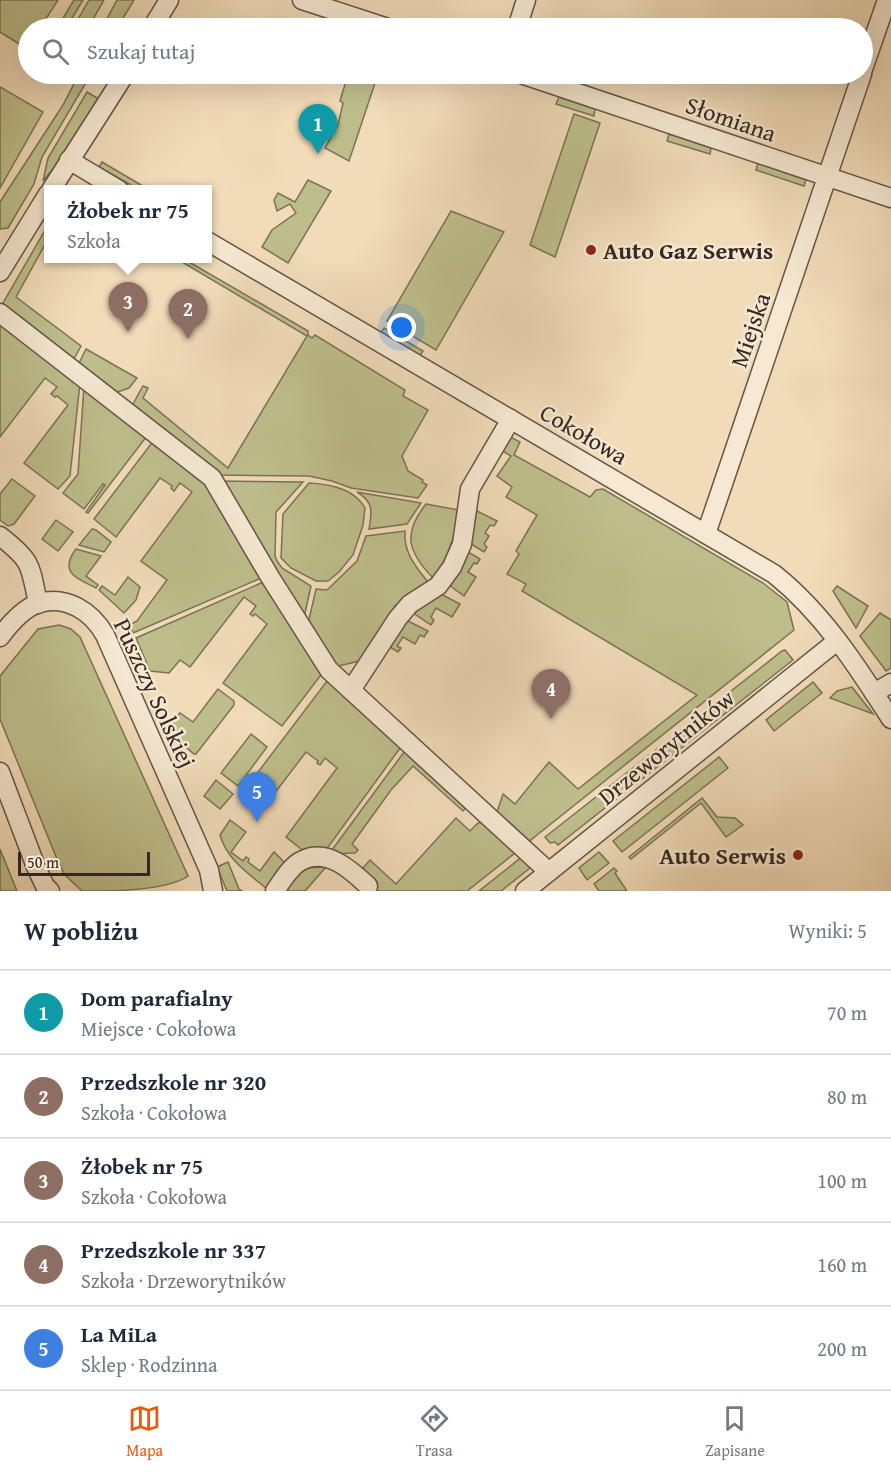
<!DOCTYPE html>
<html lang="pl">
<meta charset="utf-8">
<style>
body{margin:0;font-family:"Gentium Book Plus",serif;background:#f2f2f3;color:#1f2937}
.scale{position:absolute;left:18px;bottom:15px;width:132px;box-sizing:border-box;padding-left:6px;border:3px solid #362821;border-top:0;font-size:16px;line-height:21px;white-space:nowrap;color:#362821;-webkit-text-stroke:4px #f6e8d2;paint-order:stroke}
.you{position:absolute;left:402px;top:328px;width:21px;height:21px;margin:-15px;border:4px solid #fff;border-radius:50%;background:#1a73e8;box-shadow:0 0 0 9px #1a73e833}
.badge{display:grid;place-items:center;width:39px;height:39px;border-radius:50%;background:#ea580c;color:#fff;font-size:20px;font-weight:700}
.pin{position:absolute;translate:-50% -50px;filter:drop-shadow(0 2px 3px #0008)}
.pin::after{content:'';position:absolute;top:32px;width:21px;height:18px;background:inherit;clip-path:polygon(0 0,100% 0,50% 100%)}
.popup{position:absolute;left:44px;top:185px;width:168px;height:78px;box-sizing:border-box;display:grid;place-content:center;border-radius:0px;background:#fff;filter:drop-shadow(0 2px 4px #0005);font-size:20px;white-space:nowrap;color:#747a83}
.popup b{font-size:22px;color:#1f2937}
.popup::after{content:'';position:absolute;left:50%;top:100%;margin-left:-12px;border:12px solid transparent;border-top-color:#fff}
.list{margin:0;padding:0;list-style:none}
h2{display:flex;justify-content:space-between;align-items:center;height:78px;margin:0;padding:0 24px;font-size:26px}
h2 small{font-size:20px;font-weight:400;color:#747a83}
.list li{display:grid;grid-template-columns:39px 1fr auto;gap:18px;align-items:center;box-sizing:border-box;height:84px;padding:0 24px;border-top:2px solid #e0e1e3}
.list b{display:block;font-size:22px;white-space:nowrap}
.list p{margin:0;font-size:20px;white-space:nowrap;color:#747a83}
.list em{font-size:20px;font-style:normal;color:#747a83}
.icon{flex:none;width:33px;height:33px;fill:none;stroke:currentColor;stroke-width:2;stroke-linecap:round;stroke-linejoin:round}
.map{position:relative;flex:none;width:891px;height:891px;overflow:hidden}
.search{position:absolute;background:#fff;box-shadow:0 6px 24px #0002;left:18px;right:18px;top:18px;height:66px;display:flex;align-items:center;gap:15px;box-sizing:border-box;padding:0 21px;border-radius:33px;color:#747a83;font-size:22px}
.sheet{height:498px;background:#fff}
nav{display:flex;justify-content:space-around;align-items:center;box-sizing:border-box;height:84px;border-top:2px solid #e0e1e3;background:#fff;font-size:16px;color:#747a83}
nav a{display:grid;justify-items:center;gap:3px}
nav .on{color:#ea580c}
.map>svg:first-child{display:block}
</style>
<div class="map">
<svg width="891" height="891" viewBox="0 0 891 891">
<rect width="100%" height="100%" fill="#f1dbb9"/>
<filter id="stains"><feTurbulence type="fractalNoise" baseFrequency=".00333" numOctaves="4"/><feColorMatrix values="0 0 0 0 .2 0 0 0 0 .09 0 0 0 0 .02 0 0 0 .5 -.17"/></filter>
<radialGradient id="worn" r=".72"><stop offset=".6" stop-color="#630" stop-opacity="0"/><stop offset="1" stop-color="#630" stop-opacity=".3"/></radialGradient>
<g fill="#bebe8c" stroke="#7a7356" stroke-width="1.5">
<polygon points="0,0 58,0 40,28 28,28 27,49 0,32"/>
<polygon points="74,0 83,0 66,28 57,28"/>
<polygon points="89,0 104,0 88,28 73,28"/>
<polygon points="117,0 134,0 117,28 102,28"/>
<polygon points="79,74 91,74 42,157 34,184 8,228 0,229 0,202 63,105"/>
<polygon points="351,74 378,74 349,161 325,148 338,125 343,103 340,101 346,81 349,81"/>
<polygon points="0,87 43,112 0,188"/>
<polygon points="87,92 99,99 71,147 43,181 48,158"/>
<polygon points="559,97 595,109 594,116 556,104"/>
<polygon points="574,114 600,123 555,257 530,245"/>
<polygon points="669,134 711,148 710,154 667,141"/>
<polygon points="102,162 148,189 138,189 99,167"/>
<polygon points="758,163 806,180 804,186 756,170"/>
<polygon points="308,180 331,191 288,263 262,247 272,230 296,213 290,204 277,211 274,200 278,193 295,202"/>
<polygon points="451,211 504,232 436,350 387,321"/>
<polygon points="48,225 48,239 16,297 81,346 74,359 71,361 4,308 3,303"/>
<polygon points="177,259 184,259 308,331 308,335 312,338 315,335 405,390 403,396 428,410 402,456 408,471 423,480 422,482 427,485 418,498 351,488 332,481 309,476 214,475 135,409 133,404 143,386 148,388 143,398 228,468 307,336"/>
<polygon points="0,322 80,383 70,476 58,489 24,463 68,405 57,396 55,397 51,394 57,387 45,378 0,437"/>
<polygon points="384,328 423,351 419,357 380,334"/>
<polygon points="86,349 137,378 129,388 115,393 77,367"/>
<polygon points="84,386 147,436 88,513 86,512 105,485 103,484 84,509 63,493 78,474"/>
<polygon points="507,435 520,442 514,455 590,497 596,490 603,489 763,583 787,602 794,630 527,843 497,812 503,794 515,804 549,762 578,789 697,695 522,591 526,584 507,574 519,554 516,551 537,515 506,497 512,487 497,476 511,456 499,449"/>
<polygon points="154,440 207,480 266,576 133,633 129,625 137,621 167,580 141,561 192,492 180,483 174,491 171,488 172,486 160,478 116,537 94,519"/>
<polygon points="12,479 35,496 14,524 8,526 0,520 0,494"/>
<polygon points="217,481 303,482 276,512 275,556 277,561 282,568 311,586 303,622"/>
<path d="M309,483C329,484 355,489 365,508L363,525L353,555L339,572L328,581H316L291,568L281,558L283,514Z"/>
<path d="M357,492L421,503L407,524L369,529C372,512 374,502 357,492Z"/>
<path d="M426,504L459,510C455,536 449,557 433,578C408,552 402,534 426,504Z"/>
<polygon points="475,510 497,521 494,526 490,525 485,533 489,536 484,544 487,547 484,552 471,544"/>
<polygon points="56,520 73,532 58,551 42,539"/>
<polygon points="92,529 96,530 111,542 104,552 79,545"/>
<path d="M405,531C403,552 416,567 428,582L407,595L395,606L363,660L331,668L307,628L316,589L327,590L357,561L366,536Z"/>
<path d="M76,549L101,556L86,576L98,585L96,588C78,579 58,573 76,549Z"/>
<polygon points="467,553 470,553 480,559 477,564 474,563 468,572 476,577 464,596 449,585"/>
<polygon points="128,577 140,587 136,600 124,613 99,590 102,586 115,595"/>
<polygon points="268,580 324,671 282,726 223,683 267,624 255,614 253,616 250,614 256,606 244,597 190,667 180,660 169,673 150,671 136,638"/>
<polygon points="837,586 868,606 856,628 833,591"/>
<polygon points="439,593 460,604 452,617 436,608 431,617 434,620 431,625 416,615 413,611"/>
<polygon points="880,613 891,620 891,668 886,671 860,636"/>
<polygon points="404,619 428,631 424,637 420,635 415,644 403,637 397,646 401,648 398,652 388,646"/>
<path d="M59,625L71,629L80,637L188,876C167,891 112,891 82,891L65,875L59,864L0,719V676L38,629Z"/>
<polygon points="785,650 793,660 558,845 555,842 550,843 545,837 782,651"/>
<polygon points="330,677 403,744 323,854 310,856 286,837 337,768 325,758 320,765 317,763 318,761 306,752 261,811 244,798 243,792"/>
<polygon points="813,682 822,693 774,731 766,720"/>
<polygon points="852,687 873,714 830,698 837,691"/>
<polygon points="218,689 234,701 234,705 196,754 194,754 181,743 173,722 180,713 193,722"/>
<polygon points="251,734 267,747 238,786 221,773"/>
<polygon points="407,748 468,805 463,811 413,766 391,790 352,844 358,850 355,853 329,854"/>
<polygon points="719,757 728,768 622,852 613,841"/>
<polygon points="216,780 233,794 220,809 204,796"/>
<polygon points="702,798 717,817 735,818 743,825 726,837 701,803 631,859 629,857"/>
<polygon points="456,818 470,831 478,823 482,822 515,853 467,891 370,891 377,883 362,869 370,860 396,884"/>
<path d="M230,820L246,832L231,852L243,861L246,857L249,859L248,862L260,871L274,852L285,863L267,889C248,873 227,860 220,835Z"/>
<polygon points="0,849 17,891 0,891"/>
<polygon points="599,852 609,863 587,880 579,868"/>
<polygon points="523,856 531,865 530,868 501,891 479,891"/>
<polygon points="228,862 239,889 242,891 227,891 217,867"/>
<polygon points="326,867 305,891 285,891 302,868"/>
<polygon points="614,868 617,871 615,873 627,891 599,891 594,884"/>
</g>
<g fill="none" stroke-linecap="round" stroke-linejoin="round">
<defs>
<g id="minor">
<polyline points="302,0 388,28"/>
<polyline points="152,28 169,0"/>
<polyline points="517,28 526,0"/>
<polyline points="862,72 887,0"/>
<polyline points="521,74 891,198"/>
<polyline points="69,160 119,190"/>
<polyline points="51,190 125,74"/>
<path d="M207,241L774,574C823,613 857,666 891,719"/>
<polyline points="0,272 48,194"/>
<polyline points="0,313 212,478 270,577 329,670 549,872"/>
<polyline points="706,534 862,74"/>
<path d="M0,536C32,561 30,564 38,604"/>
<path d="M0,637C9,625 23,608 39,603C67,595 92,612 105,635L209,870L213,891"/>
<polyline points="351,690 398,618 410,604 438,586 452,567 462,544 470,489 511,419"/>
<polyline points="874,693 891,683"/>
<polyline points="0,772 36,867 45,886 50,891"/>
<path d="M275,891C282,881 291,865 303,860C328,848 352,871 368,886"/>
<polyline points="525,891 837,641"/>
</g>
</defs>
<use href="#minor" stroke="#655547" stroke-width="21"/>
<use href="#minor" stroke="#f6e8d2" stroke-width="18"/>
</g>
<g fill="#8f2418" stroke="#f6e8d2" stroke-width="2">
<circle cx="591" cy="250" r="6"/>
<circle cx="798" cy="855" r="6"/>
</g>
<g text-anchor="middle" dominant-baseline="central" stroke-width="5" stroke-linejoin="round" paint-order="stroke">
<g font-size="24" fill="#362821" stroke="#f6e8d2">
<text transform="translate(731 119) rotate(19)">Słomiana</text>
<text transform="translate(750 330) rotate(-71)">Miejska</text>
<text transform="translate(584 434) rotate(30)">Cokołowa</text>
<text transform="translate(155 693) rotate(65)">Puszczy Solskiej</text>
<text transform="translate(666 747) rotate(-39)">Drzeworytników</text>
</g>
<g font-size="24" font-weight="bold" fill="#362821" stroke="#f6e8d2" text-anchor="start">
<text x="603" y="250">Auto Gaz Serwis</text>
<text x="786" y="855" text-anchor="end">Auto Serwis</text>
</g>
</g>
<rect width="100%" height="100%" filter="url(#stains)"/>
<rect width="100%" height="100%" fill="url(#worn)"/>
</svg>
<div class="scale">50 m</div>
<div class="you"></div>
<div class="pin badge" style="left:318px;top:154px;background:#0f9aa8">1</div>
<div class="pin badge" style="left:188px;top:339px;background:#8d6e63">2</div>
<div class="pin badge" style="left:128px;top:332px;background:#8d6e63">3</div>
<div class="popup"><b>Żłobek nr 75</b>Szkoła</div>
<div class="pin badge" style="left:551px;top:719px;background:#8d6e63">4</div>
<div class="pin badge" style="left:257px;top:822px;background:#3f7fe0">5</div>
<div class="search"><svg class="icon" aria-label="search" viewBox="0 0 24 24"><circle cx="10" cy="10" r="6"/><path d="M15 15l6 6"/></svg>Szukaj tutaj</div>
</div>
<section class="sheet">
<h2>W pobliżu<small>Wyniki: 5</small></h2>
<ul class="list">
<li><span class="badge" style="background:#0f9aa8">1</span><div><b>Dom parafialny</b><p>Miejsce · Cokołowa</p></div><em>70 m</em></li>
<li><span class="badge" style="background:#8d6e63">2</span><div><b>Przedszkole nr 320</b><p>Szkoła · Cokołowa</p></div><em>80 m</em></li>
<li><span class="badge" style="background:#8d6e63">3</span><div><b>Żłobek nr 75</b><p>Szkoła · Cokołowa</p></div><em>100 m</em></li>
<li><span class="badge" style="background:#8d6e63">4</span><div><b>Przedszkole nr 337</b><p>Szkoła · Drzeworytników</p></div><em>160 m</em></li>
<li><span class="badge" style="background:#3f7fe0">5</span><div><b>La MiLa</b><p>Sklep · Rodzinna</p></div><em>200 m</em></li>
</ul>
</section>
<nav>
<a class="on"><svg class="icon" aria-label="map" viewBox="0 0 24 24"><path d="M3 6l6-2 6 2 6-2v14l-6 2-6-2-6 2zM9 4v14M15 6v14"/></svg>Mapa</a>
<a><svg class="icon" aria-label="directions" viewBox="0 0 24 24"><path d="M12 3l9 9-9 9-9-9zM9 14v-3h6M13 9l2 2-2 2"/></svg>Trasa</a>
<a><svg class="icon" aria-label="saved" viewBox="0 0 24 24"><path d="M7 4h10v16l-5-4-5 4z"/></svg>Zapisane</a>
</nav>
